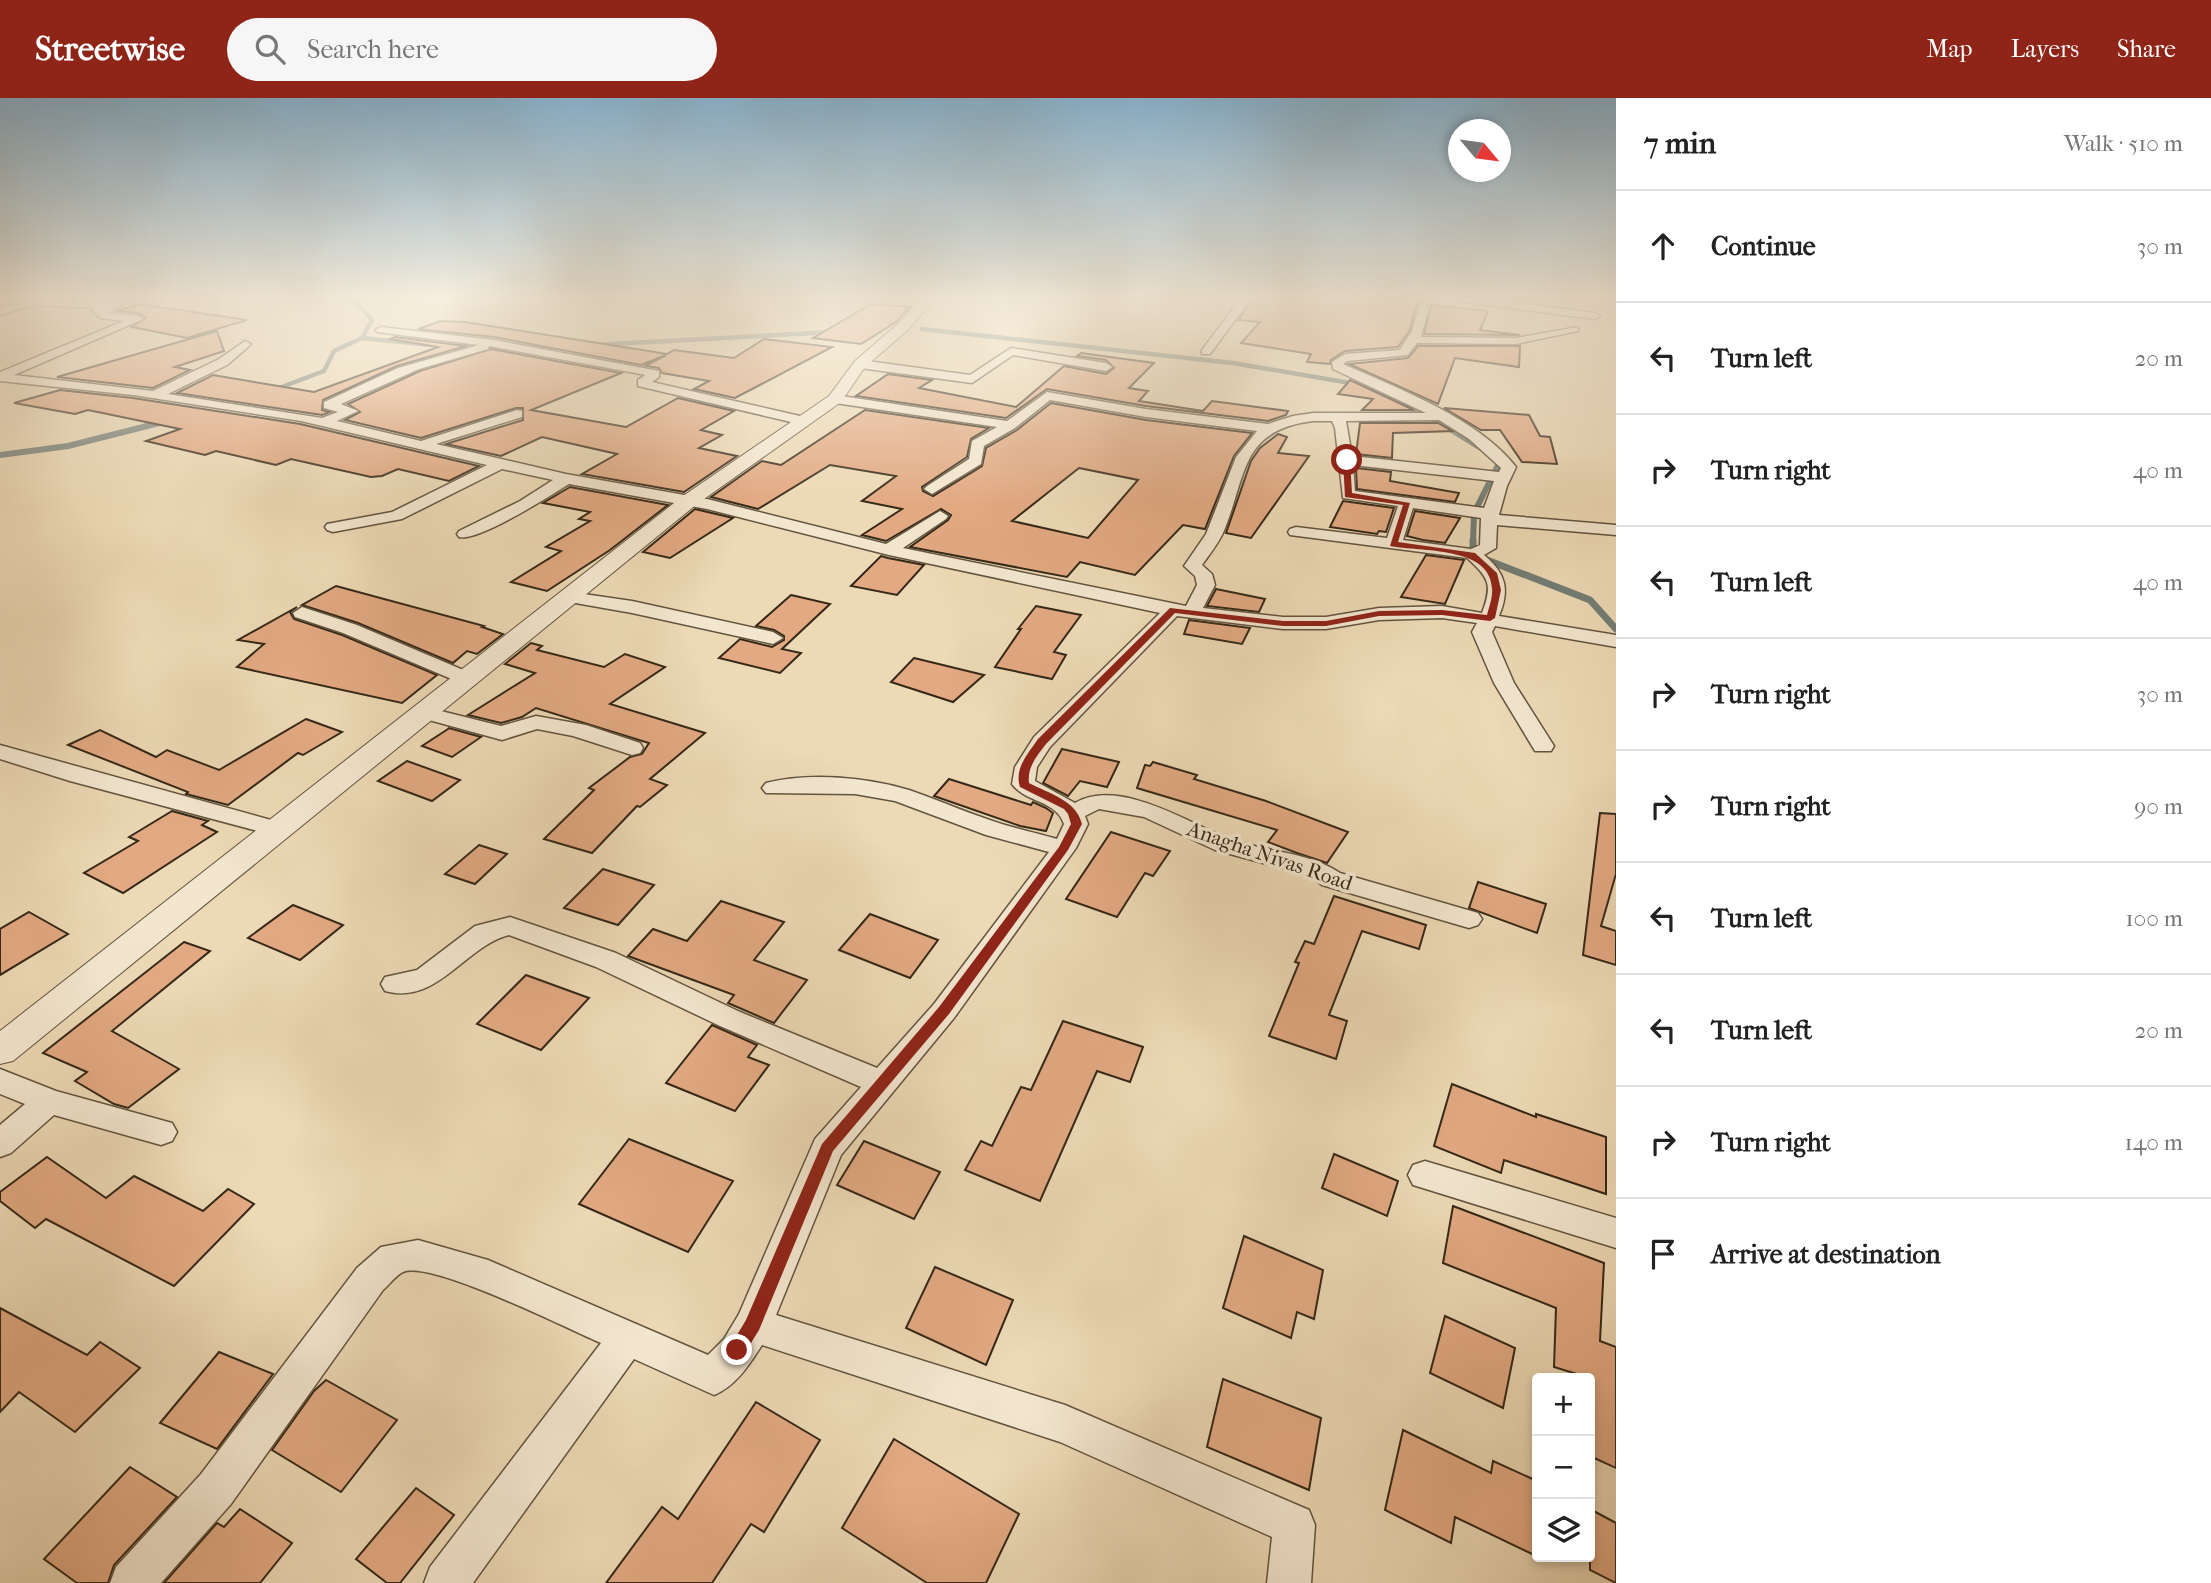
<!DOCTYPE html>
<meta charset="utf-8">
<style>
body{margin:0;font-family:"IM FELL French Canon",serif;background:#f6f6f6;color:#222}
.controls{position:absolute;right:21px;bottom:21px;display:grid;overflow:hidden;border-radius:7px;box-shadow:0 4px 10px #0003}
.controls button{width:63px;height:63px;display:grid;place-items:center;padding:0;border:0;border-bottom:2px solid #e0e0e0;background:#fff;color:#222;font:35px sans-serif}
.compass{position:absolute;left:1448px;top:21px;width:63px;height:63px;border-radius:50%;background:#fff;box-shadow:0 4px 10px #0003;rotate:119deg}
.stop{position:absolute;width:21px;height:21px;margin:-16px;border:5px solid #8f2418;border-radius:50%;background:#fff}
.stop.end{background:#8f2418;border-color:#fff;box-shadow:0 2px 7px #0008}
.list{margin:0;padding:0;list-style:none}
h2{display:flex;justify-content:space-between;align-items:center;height:91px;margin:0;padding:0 28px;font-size:30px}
h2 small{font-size:23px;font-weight:400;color:#767676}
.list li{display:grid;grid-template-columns:46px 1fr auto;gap:21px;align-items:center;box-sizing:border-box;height:112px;padding:0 28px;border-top:2px solid #e0e0e0}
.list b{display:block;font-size:26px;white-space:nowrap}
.list em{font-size:23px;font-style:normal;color:#767676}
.icon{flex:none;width:38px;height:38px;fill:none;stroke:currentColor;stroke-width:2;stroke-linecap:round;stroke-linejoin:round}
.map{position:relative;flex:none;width:1616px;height:1485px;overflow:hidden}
header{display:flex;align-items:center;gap:42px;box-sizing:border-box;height:98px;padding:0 35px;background:#8f2418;color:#fff}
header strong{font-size:33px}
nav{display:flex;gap:38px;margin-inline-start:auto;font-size:24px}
.search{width:490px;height:63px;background:#f6f6f6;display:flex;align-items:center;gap:18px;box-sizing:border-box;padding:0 24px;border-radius:38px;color:#767676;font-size:26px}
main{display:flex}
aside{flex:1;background:#fff}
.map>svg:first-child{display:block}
</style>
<header>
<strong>Streetwise</strong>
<div class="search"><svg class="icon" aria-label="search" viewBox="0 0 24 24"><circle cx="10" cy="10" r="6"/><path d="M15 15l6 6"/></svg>Search here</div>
<nav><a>Map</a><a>Layers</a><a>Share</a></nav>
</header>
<main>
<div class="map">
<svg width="1616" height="1485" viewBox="0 0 1616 1485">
<rect width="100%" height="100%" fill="#ecd9b5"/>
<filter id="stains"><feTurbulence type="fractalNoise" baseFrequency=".00286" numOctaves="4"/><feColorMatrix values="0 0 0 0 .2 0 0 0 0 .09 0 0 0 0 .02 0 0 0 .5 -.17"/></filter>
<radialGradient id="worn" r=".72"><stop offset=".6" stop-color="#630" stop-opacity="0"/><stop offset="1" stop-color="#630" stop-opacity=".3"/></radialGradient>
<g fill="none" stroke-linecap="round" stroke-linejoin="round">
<g stroke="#727e76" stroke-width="4.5">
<polyline points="346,199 358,206 372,222 362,240 431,247"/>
<polyline points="922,231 1233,265 1356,286 1404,307"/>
<polyline points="593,247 833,234"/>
<polyline points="453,248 504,249"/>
<polyline points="526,250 567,250"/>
<polyline points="271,293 324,273 334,253 362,240"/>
</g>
<g stroke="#727e76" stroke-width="6">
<polyline points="1400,305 1429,318 1497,360 1498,367 1475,413"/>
<polyline points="0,357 68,348 167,323"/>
<polyline points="1473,444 1474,416"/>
</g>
<g stroke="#727e76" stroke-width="7">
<polyline points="1473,450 1473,442"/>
<polyline points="1487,462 1590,502 1616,531"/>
</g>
</g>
<g fill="#e2a982" stroke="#352817" stroke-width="2" fill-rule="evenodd">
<polygon points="1255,199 1428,199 1416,208 1410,232 1398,249 1345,253 1331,262 1330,266 1307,264 1311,256 1241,245 1260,224 1238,222"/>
<polygon points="139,206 247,222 187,240 132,229 146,220 138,215 116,213"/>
<polygon points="871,206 910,209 896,224 861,246 813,240"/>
<polygon points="1431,207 1488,213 1480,232 1520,237 1424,236"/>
<polygon points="441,223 465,224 667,256 674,252 734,260 764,241 832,249 735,300 694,291 709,283 662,275 659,270 645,268 666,257 641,267 494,239 418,231"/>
<polygon points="217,233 224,253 175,269 190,272 153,290 57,279"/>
<polygon points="395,239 466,248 397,268 323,302 322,312 330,314 322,317 177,295 213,277 314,294 438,249 390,241"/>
<polygon points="1418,248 1520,248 1519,269 1455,260 1438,306 1349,266 1408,260"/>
<polygon points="491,251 621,275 531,312 626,329 678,300 734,313 701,332 722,337 699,350 737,358 684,394 582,376 617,356 542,339 501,358 446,346 523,322 523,310 516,310 421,340 345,322 360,314 348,306 420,273"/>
<polygon points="1081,255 1154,265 1129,290 1148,293 1139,303 1203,313 1212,303 1288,313 1286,317 1268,323 1146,308 1047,291 1006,320 856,298 888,276 932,282 919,290 1016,309 1064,268 1106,276 1114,270 1106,262 1077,258"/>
<polygon points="1350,282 1414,312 1362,312 1373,301 1338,296"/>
<polygon points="60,292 133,300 300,326 479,368 449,383 398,371 382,378 371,379 291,361 276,367 216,353 205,357 146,343 180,331 88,312 75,316 14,305"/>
<path d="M1051,305L1146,322L1252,335L1234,358L1205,431L1183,427L1135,477L1080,464L1067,479L910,449L948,422L951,417L941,411L886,443L862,437L902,411L862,403L896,378L830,367L758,411L711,399L762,363L781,367L865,312L989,330L971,341L967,359L922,389L923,393L933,398L982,368L986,350L1017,332ZM1079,370L1138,382L1088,440L1012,423Z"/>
<polygon points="1444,310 1529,317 1540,338 1550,339 1557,366 1522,364 1500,332 1481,332"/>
<polygon points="1360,325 1438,325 1452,333 1393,335 1392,360 1356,356"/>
<polygon points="1278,336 1287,339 1278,355 1309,358 1251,440 1226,435 1251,363 1260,350"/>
<polygon points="1356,370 1391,374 1390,383 1459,395 1455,404 1357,391"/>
<polygon points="570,389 668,407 610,452 547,493 511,484 561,453 546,449 590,423 579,421 590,414 543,405"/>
<polygon points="1343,403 1394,410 1386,434 1379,433 1377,436 1330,429"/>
<polygon points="695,411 733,420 670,460 643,454"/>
<polygon points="1415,413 1460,420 1445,445 1423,442 1407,438"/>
<polygon points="1426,457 1464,462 1445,506 1401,499"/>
<polygon points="881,458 888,460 924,467 897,497 851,488"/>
<polygon points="336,488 484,528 482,529 503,536 477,556 467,553 453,565 358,525 302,507"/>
<polygon points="1216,491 1265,501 1259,514 1207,508"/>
<polygon points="791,497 830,506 782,551 801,555 780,575 719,560 740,541 772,549 784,542 784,538 774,532 756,528"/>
<polygon points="1036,508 1081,517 1054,554 1066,557 1052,581 995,569 1021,531 1018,531"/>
<polygon points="297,509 290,514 294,521 342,537 437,577 402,605 237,569 264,546 238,542"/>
<polygon points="1189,522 1250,530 1242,546 1184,536"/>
<polygon points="531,545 542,548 537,552 604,569 625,556 665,569 610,606 705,635 650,681 667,687 640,709 637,708 592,755 544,741 594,692 589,690 630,659 642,656 649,645 536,610 522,619 501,625 468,617 535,575 505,566"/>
<polygon points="914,560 984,577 953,604 891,584"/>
<polygon points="306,621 342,634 303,657 298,655 228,707 186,696 188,694 68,647 100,632 156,659 167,652 219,672"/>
<polygon points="448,631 449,630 481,639 452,659 422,648"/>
<polygon points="1062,651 1119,664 1107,689 1080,683 1068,698 1043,685"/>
<polygon points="407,663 460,682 432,703 378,683"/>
<polygon points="1153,664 1197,677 1194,681 1266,703 1348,734 1327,765 1297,755 1268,744 1277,732 1137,690 1145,667 1150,668"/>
<polygon points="949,681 1031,707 1033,704 1046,710 1053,715 1046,733 1020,728 934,698"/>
<polygon points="172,713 208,723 202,727 217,734 123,795 84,775 138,743 129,739"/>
<polygon points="1600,715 1616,716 1616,776 1601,828 1616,833 1616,867 1583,857"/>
<polygon points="1111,734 1170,753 1153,778 1145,775 1117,819 1066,801"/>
<polygon points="479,747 507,756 475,786 445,776"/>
<polygon points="603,771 654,787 618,827 564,810"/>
<polygon points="1478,784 1546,806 1537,835 1469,810"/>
<polygon points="1334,798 1426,827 1419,851 1362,833 1329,917 1347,923 1336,961 1269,938 1299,865 1295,864 1305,843 1314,846"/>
<polygon points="721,803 784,824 754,862 807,882 774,925 728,905 734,897 628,858 653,831 687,843"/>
<polygon points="293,807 343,827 300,862 248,840"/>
<polygon points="29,814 68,836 0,877 0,831"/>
<polygon points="870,816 938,842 910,880 839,852"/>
<polygon points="184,844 210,853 112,933 179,971 128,1010 114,1006 75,983 87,974 43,955"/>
<polygon points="526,877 589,900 541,952 477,926"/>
<polygon points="1063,923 1143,949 1130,984 1097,973 1040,1103 965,1072 981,1043 992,1048 1021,989 1031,992"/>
<polygon points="712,927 757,947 748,959 769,967 735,1013 666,985"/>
<polygon points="1452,986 1536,1019 1536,1016 1606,1039 1606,1096 1504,1062 1501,1075 1434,1048"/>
<polygon points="629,1041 733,1083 688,1154 579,1106"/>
<polygon points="864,1043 940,1074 914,1121 837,1087"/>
<polygon points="1334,1056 1398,1083 1387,1118 1322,1090"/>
<polygon points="47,1059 106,1100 134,1078 203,1113 228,1091 254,1106 174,1188 46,1121 35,1130 0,1103 0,1094"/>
<polygon points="1453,1108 1604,1165 1600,1243 1616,1249 1616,1370 1590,1358 1590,1280 1554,1269 1556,1210 1443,1165"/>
<polygon points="1244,1138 1323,1172 1314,1221 1297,1214 1291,1240 1223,1210"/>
<polygon points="935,1169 1013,1202 986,1267 906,1230"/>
<polygon points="0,1210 87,1257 100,1244 140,1270 75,1334 19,1294 0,1314"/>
<polygon points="1445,1218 1515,1250 1503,1310 1430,1275"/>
<polygon points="219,1254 273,1276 217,1351 160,1325"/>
<polygon points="1223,1281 1321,1320 1309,1392 1207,1349"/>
<polygon points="326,1282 397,1322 341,1394 272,1352 314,1293"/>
<polygon points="756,1304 820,1342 764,1434 751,1426 712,1485 606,1485 662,1409 678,1421"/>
<polygon points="1403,1332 1491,1375 1493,1363 1537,1383 1534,1457 1455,1419 1451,1445 1385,1412"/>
<polygon points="894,1341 1019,1416 986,1485 927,1485 842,1430"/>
<polygon points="130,1369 177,1399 114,1467 108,1485 77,1485 44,1461"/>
<polygon points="416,1390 454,1417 400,1485 387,1485 356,1461"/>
<polygon points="240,1411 292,1445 260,1485 164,1485 217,1425 224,1429"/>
<polygon points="1590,1411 1616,1425 1616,1485 1590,1472"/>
</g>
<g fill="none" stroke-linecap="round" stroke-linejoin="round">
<defs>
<g id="minor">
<path d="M36,199L107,205L122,199H136L107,215L138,218L143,221L14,277L153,293L219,261L245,243L251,246L249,248L227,267L168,296L322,320L338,314L324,310V304L398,270L479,247L377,234L375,232L381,229L494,242L659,273V279L652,284L804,319L811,323L804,327L638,288V282L645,277L635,275L489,248L488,251L419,271L341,306L358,313L337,323L421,343L517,312L522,313V319L436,346L566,376L707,401L886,446L940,413L948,418L946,421L903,450L1186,508L1197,487L1195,478L1184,468L1206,436L1236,359L1257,333L1146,319L1050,302L1015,330L984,348L981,366L932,396L924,391L927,388L969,361L972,343L997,329L835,305L829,301L835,297L1007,323L1047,294L1146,311L1268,326L1293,318L1313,315H1426L1333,271L1332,264L1345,256L1400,252L1412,233L1419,209L1424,206L1429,209L1421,239L1516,240L1578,229V233L1516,246L1417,245L1408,257L1348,263L1343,266C1399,291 1478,320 1516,369L1507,388L1499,417L1616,427V437L1497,427L1496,450L1484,457C1506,475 1510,492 1499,518L1616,537V549L1495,528L1492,534L1514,585L1554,648L1551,653H1535L1494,585L1472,534L1477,525L1442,520L1379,522L1326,531H1283L1177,518L1050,649L1037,669L1035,683L1075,705C1120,679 1189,726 1232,742C1268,754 1309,754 1340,775L1478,815L1482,821L1478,827L1469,830L1322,787L1308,777L1215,752L1144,719L1099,711L1085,718L1088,726L1076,750L954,920L841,1057L776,1217L1065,1307L1309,1412L1315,1427L1311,1485H1267L1272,1439L1060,1344L762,1247C749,1267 736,1288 714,1297L634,1261L473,1485H424L430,1469L601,1245C568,1231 431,1162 403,1174C396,1177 389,1187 383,1192L231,1406L161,1485H110L116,1469L201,1376L357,1170L381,1149L418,1142L488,1162L708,1257L724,1241L739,1216L815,1041L861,989L720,928L596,869L509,837C465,848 437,908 385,893L381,886L385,879L417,872L475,828L510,819L616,855L740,914L877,970L934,906L1049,754L986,737L895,703L855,696L766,695L762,690L766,685C809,674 866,679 909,692C941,703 972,717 1005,727C1022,732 1039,736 1057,741L1064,726C1056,702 1026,705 1012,686L1015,669L1034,639L1160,515L889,457L707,411L569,386C550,398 478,444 459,439L457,436L459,433L520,403L553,382L502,371L402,421L333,434L327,432L325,429L327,426L392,414L487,367L301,323L133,297L0,283V274L124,223L100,220L92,212L93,210L32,207L0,217V211ZM1439,322L1469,341L1501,370L1499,374L1352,358L1346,323ZM1313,323H1332L1335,330L1343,400L1398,408L1387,440L1296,429L1290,431L1288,434L1290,437L1467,460C1489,480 1493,486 1482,515L1442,508L1379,510L1326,519H1283L1203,510L1215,487L1212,476L1202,467C1209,457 1218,446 1223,435C1247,380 1238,332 1313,323ZM1353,367L1494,383L1484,410L1355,393ZM1413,410L1481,420L1480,447L1471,451L1403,442Z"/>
<polygon points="1242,199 1252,199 1210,256 1202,256 1202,252"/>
<polygon points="1444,199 1473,199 1595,215 1600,218 1595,221 1449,202"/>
<polygon points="1011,250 1106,265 1112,269 1106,273 1013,257 972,285 860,270 854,266 860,262 970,277"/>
<polygon points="570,494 632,503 773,534 783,540 773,546 632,515 564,503 561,499"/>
<polygon points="302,509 357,527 475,577 478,581 475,585 461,585 343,535 295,519 293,515"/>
<polygon points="425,609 501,628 536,618 586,627 640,645 643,650 640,655 632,657 573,638 537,631 502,642 418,619 414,615 418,611"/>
<polygon points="0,647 289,727 292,732 289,737 280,739 70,683 0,661"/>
<polygon points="0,971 56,993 172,1025 177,1034 172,1043 161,1047 54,1017 11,1055 0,1059 0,1027 25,1006 0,996"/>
<polygon points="1425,1063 1616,1120 1616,1150 1413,1087 1408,1077 1413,1067"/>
</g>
<polygon id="tertiary" points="922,199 935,199 909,231 865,269 841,304 697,406 13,963 0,966 0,933 683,398 829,298 855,263 899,225"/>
</defs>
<use href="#minor" stroke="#63543e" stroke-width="3"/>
<use href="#tertiary" stroke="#63543e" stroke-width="2"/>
<use href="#minor" fill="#f3e6cf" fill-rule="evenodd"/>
<use href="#tertiary" fill="#f3e6cf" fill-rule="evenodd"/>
</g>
<linearGradient id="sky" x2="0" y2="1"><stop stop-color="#89b6d4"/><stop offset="0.49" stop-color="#f6eede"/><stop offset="1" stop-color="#f6eede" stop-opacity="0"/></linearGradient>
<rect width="1616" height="407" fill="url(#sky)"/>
<path fill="#8f2418" d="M1347,360L1350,362L1352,395L1410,405L1398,444L1475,455L1497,475L1501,492L1495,520L1490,523L1442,517L1379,518L1326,528H1283L1175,515L1046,646C1037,658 1027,669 1029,685C1050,696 1076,702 1082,726L1068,752L949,916L833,1053L759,1232L743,1258L737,1261L731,1258L728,1252L746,1222L822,1046L939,909L1059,749L1071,726L1068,716L1064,711L1020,689C1014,670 1028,656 1038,641L1170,510L1283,523H1326L1379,513L1442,512L1487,517C1489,509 1493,499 1492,490C1490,448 1421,454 1390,448L1403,407L1345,399L1343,362Z"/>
<g text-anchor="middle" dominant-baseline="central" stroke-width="7" stroke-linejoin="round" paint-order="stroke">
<g font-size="21" fill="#352817" stroke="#f3e6cf">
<text transform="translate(1270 758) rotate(19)">Anagha Nivas Road</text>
</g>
</g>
<rect width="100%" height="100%" filter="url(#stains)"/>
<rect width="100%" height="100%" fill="url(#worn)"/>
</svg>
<div class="controls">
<button>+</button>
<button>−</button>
<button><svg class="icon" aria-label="layers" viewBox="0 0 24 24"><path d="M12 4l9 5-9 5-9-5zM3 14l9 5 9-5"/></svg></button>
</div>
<svg class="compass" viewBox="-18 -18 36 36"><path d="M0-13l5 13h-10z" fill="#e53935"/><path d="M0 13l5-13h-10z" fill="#767676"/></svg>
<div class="stop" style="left:1347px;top:362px"></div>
<div class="stop end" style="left:737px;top:1252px"></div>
</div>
<aside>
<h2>7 min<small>Walk · 510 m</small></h2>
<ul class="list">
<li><svg class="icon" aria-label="ahead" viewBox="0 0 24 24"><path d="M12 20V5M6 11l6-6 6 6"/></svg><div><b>Continue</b></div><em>30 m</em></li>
<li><svg class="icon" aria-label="left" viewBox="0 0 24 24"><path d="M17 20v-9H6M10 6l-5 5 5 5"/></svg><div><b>Turn left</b></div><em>20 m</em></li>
<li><svg class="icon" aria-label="right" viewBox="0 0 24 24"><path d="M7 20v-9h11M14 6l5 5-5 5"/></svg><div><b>Turn right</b></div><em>40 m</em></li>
<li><svg class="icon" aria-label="left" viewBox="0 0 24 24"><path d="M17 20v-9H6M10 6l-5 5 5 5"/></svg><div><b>Turn left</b></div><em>40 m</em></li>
<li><svg class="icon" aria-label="right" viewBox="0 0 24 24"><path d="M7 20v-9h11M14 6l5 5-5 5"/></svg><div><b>Turn right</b></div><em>30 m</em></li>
<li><svg class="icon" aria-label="right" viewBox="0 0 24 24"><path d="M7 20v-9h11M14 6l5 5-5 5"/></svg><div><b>Turn right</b></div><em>90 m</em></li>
<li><svg class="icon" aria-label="left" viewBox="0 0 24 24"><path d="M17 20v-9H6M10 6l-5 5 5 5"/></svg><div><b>Turn left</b></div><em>100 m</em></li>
<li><svg class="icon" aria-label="left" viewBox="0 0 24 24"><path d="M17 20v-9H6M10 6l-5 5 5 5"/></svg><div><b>Turn left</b></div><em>20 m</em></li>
<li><svg class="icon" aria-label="right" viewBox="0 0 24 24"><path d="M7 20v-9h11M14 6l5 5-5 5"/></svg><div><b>Turn right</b></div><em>140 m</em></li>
<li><svg class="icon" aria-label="arrive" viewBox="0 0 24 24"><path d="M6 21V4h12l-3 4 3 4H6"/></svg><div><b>Arrive at destination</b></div></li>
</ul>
</aside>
</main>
